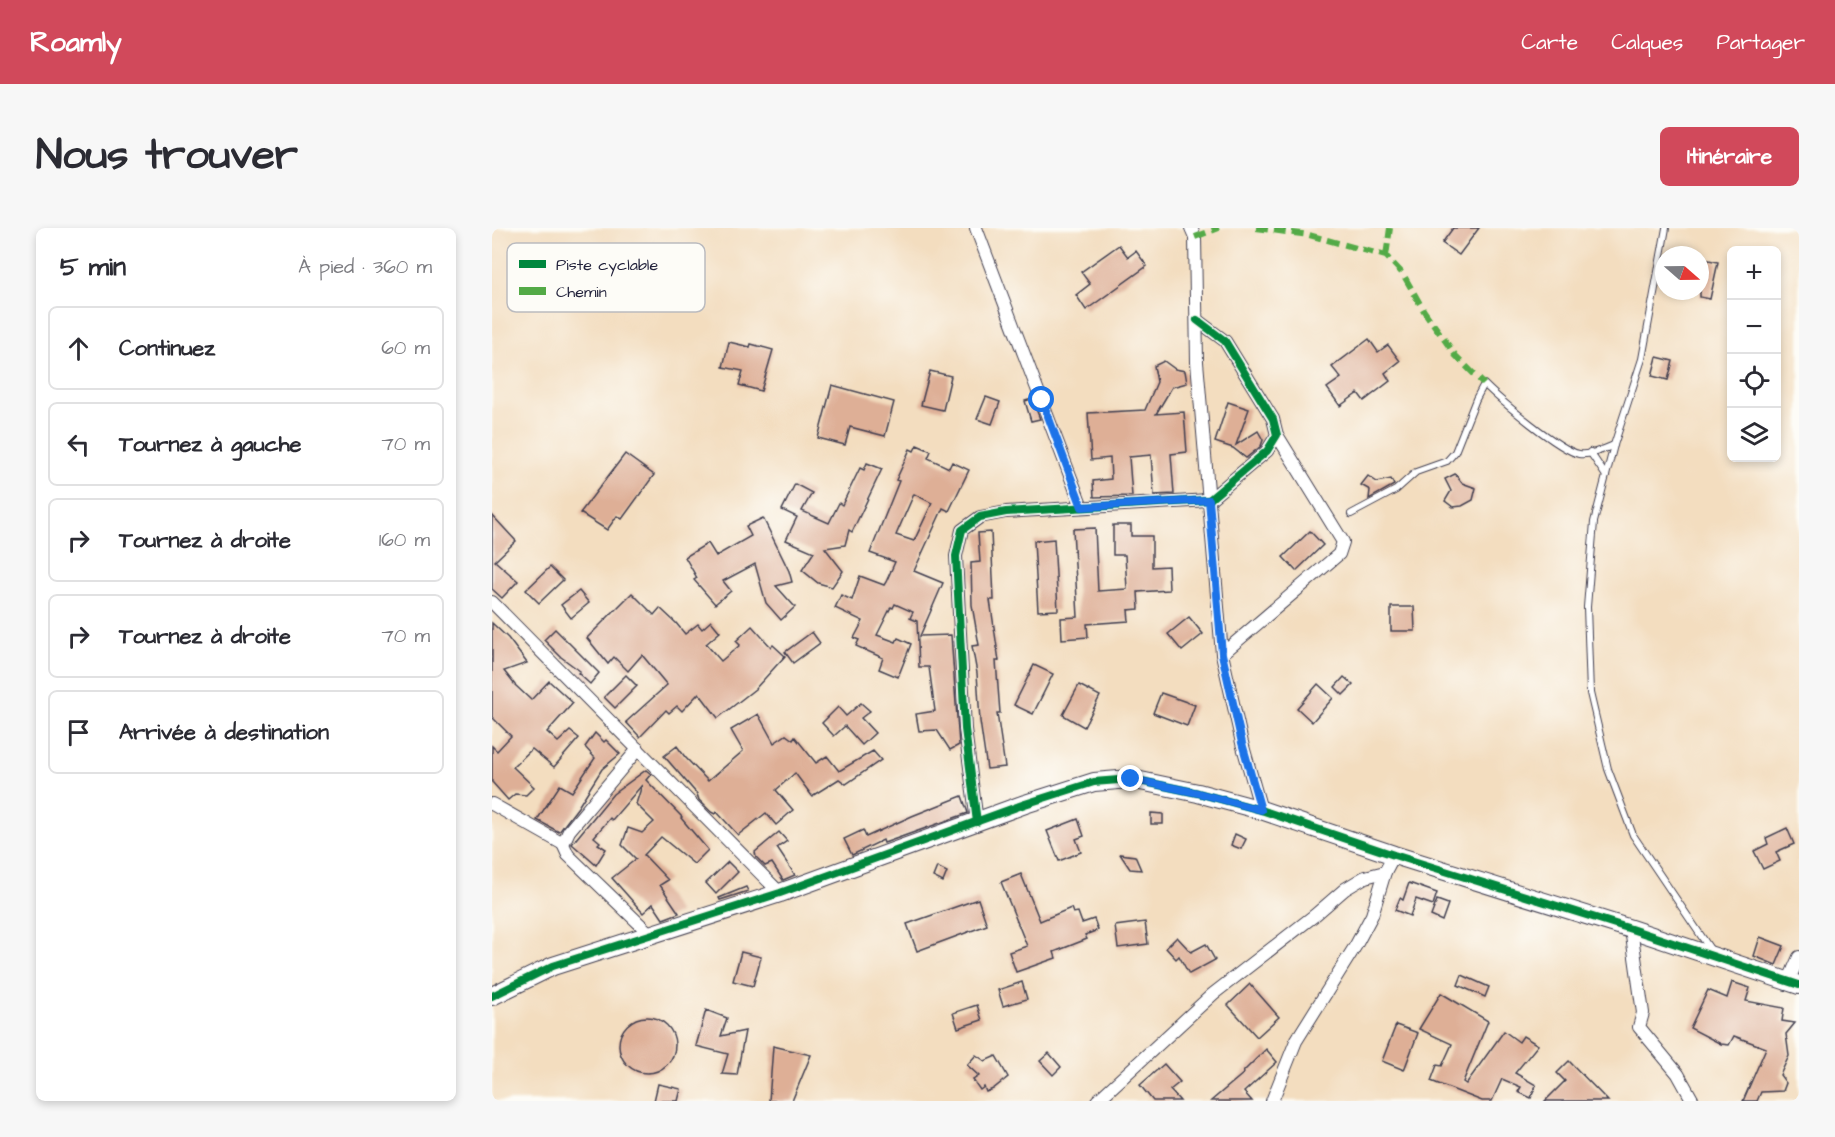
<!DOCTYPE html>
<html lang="fr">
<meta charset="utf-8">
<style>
body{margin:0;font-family:"Architects Daughter",sans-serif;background:#f7f7f7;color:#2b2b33}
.controls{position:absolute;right:18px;top:18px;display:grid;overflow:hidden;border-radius:9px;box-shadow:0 3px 9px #0003}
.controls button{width:54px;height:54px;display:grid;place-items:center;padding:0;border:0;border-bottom:2px solid #e1e1e2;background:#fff;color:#2b2b33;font:30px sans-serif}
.compass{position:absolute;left:1163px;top:18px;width:54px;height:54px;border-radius:50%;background:#fff;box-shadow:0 3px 9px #0003;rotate:110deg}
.stop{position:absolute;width:18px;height:18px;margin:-14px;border:4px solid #1a73e8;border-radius:50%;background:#fff}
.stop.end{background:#1a73e8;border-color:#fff;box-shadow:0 2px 6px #0008}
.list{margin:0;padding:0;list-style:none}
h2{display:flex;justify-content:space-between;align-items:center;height:78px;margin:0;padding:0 24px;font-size:26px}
h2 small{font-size:20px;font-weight:400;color:#7c7c81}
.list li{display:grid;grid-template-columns:39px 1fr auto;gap:18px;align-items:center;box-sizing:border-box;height:84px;margin:0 12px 12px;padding:0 12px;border:2px solid #e1e1e2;border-radius:9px}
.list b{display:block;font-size:22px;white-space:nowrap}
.list em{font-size:20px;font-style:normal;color:#7c7c81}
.icon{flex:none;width:33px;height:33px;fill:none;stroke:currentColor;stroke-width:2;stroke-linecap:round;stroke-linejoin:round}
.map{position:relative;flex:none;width:1307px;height:873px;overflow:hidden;border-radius:9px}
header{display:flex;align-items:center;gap:36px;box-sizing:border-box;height:84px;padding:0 30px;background:#d1495b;color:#fff}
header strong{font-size:28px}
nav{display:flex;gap:33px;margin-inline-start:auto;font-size:21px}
.intro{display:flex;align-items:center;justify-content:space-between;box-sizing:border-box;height:144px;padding:0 36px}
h1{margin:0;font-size:42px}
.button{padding:15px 27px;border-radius:9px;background:#d1495b;color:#fff;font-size:21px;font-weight:700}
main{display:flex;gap:36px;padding:0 36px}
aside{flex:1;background:#fff;border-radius:9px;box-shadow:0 3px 9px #0003}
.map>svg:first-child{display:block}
</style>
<header>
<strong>Roamly</strong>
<nav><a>Carte</a><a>Calques</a><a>Partager</a></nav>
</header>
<div class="intro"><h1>Nous trouver</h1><a class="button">Itinéraire</a></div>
<main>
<aside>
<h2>5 min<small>À pied · 360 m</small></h2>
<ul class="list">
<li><svg class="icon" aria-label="ahead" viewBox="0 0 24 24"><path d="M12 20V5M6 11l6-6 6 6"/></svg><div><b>Continuez</b></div><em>60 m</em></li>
<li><svg class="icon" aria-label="left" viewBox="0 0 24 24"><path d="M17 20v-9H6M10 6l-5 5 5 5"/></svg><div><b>Tournez à gauche</b></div><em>70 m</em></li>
<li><svg class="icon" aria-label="right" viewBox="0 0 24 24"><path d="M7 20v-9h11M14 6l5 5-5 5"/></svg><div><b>Tournez à droite</b></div><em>160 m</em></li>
<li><svg class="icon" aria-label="right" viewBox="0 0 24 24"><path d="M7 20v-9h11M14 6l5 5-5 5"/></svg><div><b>Tournez à droite</b></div><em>70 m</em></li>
<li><svg class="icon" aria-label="arrive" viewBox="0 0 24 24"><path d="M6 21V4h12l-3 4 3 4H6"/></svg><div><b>Arrivée à destination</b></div></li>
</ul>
</aside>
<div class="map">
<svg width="1307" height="873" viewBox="0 0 1307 873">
<rect width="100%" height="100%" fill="#fdfcf7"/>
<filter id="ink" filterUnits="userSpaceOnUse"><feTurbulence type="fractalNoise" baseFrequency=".0167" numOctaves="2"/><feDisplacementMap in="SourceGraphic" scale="12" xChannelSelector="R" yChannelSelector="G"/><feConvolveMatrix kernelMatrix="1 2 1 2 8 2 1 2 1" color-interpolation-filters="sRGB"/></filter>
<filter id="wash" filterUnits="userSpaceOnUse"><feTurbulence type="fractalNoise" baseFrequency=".008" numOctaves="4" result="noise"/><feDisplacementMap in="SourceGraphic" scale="24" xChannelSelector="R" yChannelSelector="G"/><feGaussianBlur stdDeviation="1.35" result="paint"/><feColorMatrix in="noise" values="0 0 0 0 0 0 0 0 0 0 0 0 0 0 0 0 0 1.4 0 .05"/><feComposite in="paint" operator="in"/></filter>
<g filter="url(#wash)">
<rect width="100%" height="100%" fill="#f3ddbf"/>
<g id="blocks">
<g fill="#deaf96" fill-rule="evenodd">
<polygon points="961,0 987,0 967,27 950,15"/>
<polygon points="627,17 636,29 644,23 655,38 594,82 584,67 598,56 589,44"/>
<polygon points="1208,30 1226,34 1218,71 1208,69"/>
<polygon points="877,111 886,124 896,117 908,133 893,145 898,153 872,173 866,165 848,178 835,160 849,150 840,139"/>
<polygon points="237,114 258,119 259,116 281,122 269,163 247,157 251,143 231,139"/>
<polygon points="1165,129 1181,133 1176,152 1160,148"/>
<polygon points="672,133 683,141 693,143 695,155 680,159 664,186 692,184 695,224 679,226 682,266 662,267 659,227 637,229 640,268 602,269 601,253 619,251 618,230 599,232 596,185 653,182 665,154 662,138"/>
<polygon points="438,143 459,148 451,182 429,177"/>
<polygon points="340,157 402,174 393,208 358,199 353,217 326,210"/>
<polygon points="494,169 508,174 500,196 485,191"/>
<polygon points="540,171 548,191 539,193 533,173"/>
<polygon points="736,174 757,181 744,217 766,203 771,212 769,218 754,230 741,220 723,214"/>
<path d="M425,217L439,223L436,230L457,240L460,234L477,242L457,283L451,280L422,343L451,355L428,408L459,407L467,517L458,522L445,502L427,503L424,486L443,483L437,439H427L425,393L418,390L421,384L403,376L401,380L399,379L385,407L404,414L406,410L419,416L406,449L387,441L391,430L364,418L367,412L362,410L371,393L343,380L349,367L360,372L368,348L392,357L394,354L403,334L378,325L407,253L404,252L410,239L418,221L422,223ZM422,266L440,275L422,313L404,307Z"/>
<polygon points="133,226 162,247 130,291 125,288 115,302 88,285"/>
<polygon points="375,235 390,241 360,304 357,302 353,317 333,320 351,343 340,359 326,355 310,342 322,324 294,312 305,289 290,282 303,256 320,265 310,283 337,295 347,275 350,277 368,240 372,242"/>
<polygon points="963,246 970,255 984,260 981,272 970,278 961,279 953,273 959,263 953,251"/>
<polygon points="876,248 885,254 899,251 902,257 877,271 878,262 869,257"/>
<polygon points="0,287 24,313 3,333 26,353 10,370 0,361"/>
<polygon points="271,290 297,343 300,354 284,358 303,379 289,392 274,375 263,336 231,353 239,363 223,376 202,352 205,350 193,329 216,315 224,328 259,308 254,298"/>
<polygon points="621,297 639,297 639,308 660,308 660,339 676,338 677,362 646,364 647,381 636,382 637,393 595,396 596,409 570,411 569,390 586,389 581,301 603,300 606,363 635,361 633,327 621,327"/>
<polygon points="818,303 831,317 804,343 791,329"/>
<polygon points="499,304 502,372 498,372 507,433 504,433 508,485 505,485 513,539 495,541 488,493 485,445 480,418 487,417 480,377 479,335 488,334 486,305"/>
<polygon points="562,311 566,382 546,383 542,313"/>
<polygon points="58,339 71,352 47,375 34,362"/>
<polygon points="87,363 97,375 79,390 69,377"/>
<polygon points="140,365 162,387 168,380 184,395 193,406 206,396 210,401 219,393 228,404 214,416 229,433 248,417 244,413 260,398 279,419 281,417 293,428 263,461 226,490 207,465 190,483 185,478 177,485 174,482 148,509 134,494 175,457 150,427 136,443 122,429 116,436 95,410"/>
<polygon points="899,379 922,379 923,403 899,403"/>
<polygon points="697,389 711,406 690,423 676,406"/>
<polygon points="0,395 16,410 35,435 12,443 23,457 39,472 57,453 81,475 55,504 66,514 78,503 87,510 62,539 40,521 21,539 42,559 34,567 23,566 16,572 0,554 0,518 5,523 19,508 0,489"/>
<polygon points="63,401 107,445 98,456 86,445 88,443 69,429 52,412"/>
<polygon points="320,404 328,415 301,435 293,424"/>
<polygon points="542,437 561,446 541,486 522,477"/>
<polygon points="134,447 145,458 123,480 112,469"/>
<polygon points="852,449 861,457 851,467 843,459"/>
<polygon points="826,456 841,470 820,494 805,480"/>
<polygon points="587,457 608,468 592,499 571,487"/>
<polygon points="669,465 703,477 695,498 661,485"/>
<polygon points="369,475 378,483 369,490 383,505 370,517 353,498 342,508 330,495 346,479 354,488"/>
<polygon points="266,486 282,515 294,507 301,512 303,509 324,535 335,528 347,543 381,523 389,532 354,556 347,551 320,568 303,545 284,562 301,582 284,597 274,585 246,607 225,584 223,586 219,584 207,572 205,566 172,528 185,518 193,529 216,553 251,523 239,502"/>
<polygon points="103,505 112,514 114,512 128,526 110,541 86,579 67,604 45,592 68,557 80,564 103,530 93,519"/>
<polygon points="154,542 159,546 154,552 190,589 189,590 216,622 202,636 169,609 152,627 176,652 168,657 187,685 171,691 161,676 151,685 120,650 144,631 130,617 136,600 150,605 162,594 144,576 150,557 120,592 118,590 102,609 108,614 106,616 114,621 104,637 80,616 121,566"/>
<polygon points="470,568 476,585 392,615 391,612 360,627 352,611 371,602 374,609 420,588"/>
<polygon points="659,585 671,586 671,596 659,596"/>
<polygon points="586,591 592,608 584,611 589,624 567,633 555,603"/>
<polygon points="1295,600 1302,616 1284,624 1288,633 1271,641 1262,623 1276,616 1274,610"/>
<polygon points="287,604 295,613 285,620 303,647 291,652 280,635 273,638 264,629 263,624"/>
<polygon points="743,606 754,611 749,621 739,617"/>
<polygon points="628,626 643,628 649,642 638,641"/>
<polygon points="236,634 246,644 224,666 214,655"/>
<polygon points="445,639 455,644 451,654 441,649"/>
<polygon points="529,646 548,693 579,680 581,685 586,684 590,695 602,691 606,702 593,707 595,711 562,724 564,730 524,744 517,724 535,718 509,654"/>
<polygon points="917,655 945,665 941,677 924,671 918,688 903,682 908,670 911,672"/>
<polygon points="254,659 256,663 228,672 227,670"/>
<polygon points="486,671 495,697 425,723 415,696"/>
<polygon points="945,672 956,676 950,693 939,688"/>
<polygon points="653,694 656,716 626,720 623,698"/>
<polygon points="685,709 699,724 714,716 723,732 697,746 687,728 684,731 674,720"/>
<polygon points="1268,709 1292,718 1284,737 1262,728"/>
<polygon points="249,724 269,729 261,758 241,753"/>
<polygon points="970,747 997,759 993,769 966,757"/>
<polygon points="530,754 535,771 511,778 506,762"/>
<polygon points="1240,754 1258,760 1254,773 1292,780 1290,793 1303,795 1294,806 1297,828 1288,847 1294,855 1291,863 1269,864 1265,873 1251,873 1274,820 1242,808 1237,817 1229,816 1198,800 1216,762 1235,770"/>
<polygon points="758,756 787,789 765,809 736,777"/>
<polygon points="949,765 996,793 971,854 974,856 1012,803 1027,814 1031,808 1046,817 1023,845 1044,857 1039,870 1026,864 1029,859 1010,851 1000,873 990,873 939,853 945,837 950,838 960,816 927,801"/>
<polygon points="485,777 490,792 466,800 461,785"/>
<polygon points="214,782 235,790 229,808 253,803 245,847 230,846 236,826 204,818"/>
<circle cx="155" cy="817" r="28"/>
<polygon points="904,797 926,805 912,842 890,833"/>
<polygon points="281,818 319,827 300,873 277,873"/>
<polygon points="774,821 785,834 752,864 760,873 719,873 752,845 751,844"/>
<polygon points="557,825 569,839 561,847 548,833"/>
<polygon points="484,827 493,833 504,828 516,849 501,861 494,864 492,859 488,862 481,852 487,848 475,837"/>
<polygon points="1077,833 1116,873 1053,873 1073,853 1065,845"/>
<polygon points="672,836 688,854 678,862 688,873 661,873 648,857"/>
<polygon points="166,856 189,861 186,873 162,873"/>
</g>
</g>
</g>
<g filter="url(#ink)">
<use href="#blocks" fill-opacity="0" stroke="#413e4f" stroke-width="1.5"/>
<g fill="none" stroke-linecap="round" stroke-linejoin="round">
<defs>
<g id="lane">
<polyline points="1174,0 1150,131 1122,217 1102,294 1095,379 1098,465 1116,541 1141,607 1220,724"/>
<polyline points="1098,224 1114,248"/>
<path d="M859,286L904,262L924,244L955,233L963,224L984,171L992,156C1008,172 1067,222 1087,226C1097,228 1113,221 1122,217"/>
</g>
<g id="street">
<polyline points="484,0 590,279"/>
<polyline points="699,0 703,9 705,134 730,426 750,515 769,582"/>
<polyline points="0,374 288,665"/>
<polyline points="730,426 847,326 851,314 785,207"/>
<polyline points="146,521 77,603 71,616 76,627 159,707"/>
<polyline points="0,576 71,616"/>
<polyline points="485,594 473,501 464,328 470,302 488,289 514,284 717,272 775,223 785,207 781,191 733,113 705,92"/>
<polyline points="1139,701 1151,785 1147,799 1186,846 1201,873"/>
<polyline points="1296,754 1307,729"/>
<polyline points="605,873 721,766 823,687 853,661 873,649 893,644"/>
<polyline points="780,873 804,813 864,717 880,687 893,644 902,627"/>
</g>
<polyline id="secondary" points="0,768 61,738 288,665 533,576 602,554 639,551 706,565 769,582 902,627 1139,701 1307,757"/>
</defs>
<use href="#lane" stroke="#413e4f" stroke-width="8"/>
<use href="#street" stroke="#413e4f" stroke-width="14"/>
<use href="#secondary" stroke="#413e4f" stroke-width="20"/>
<use href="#lane" stroke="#fff" stroke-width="6"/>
<use href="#street" stroke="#fff" stroke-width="12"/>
<use href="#secondary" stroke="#fff" stroke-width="18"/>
<g stroke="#53aa46" stroke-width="6" stroke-dasharray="12 6" stroke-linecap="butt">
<polyline points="764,0 817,7 894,28 911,46 932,83 964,128 992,156"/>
<polyline points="703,9 727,0"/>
<polyline points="894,28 898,0"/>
</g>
<defs>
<g id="cycleway">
<polyline points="485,594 473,501 464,328 470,302 488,289 514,284 717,272 775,223 785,207 781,191 733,113 705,92"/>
<polyline points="0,768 61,738 288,665 533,576 602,554 639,551 706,565 769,582 902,627 1139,701 1307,757"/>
</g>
</defs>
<use href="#cycleway" stroke="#fdfcf7" stroke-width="11"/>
<use href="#cycleway" stroke="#00873e" stroke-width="8"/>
</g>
</g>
<g fill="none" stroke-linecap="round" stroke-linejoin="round" filter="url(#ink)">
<polyline stroke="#1a73e8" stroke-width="8" points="550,172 590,279 717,272 730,426 750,515 769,582 706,565 639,551"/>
</g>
<rect x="15" y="15" width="198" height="69" rx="9" fill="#fdfcf7" stroke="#bbbbbf" stroke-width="1.5"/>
<rect x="27" y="32" width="27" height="8" fill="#00873e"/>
<rect x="27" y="59" width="27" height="8" fill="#53aa46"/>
<g font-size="16" fill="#22223b">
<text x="64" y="42">Piste cyclable</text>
<text x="64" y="69">Chemin</text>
</g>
</svg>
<div class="controls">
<button>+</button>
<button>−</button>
<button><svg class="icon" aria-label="locate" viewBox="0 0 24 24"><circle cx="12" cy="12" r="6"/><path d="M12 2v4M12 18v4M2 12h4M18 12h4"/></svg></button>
<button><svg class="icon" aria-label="layers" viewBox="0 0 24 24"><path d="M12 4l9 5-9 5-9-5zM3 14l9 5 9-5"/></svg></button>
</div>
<svg class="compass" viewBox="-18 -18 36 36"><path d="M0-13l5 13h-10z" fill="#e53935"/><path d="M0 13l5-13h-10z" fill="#7c7c81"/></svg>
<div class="stop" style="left:550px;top:172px"></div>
<div class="stop end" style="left:639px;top:551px"></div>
</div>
</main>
